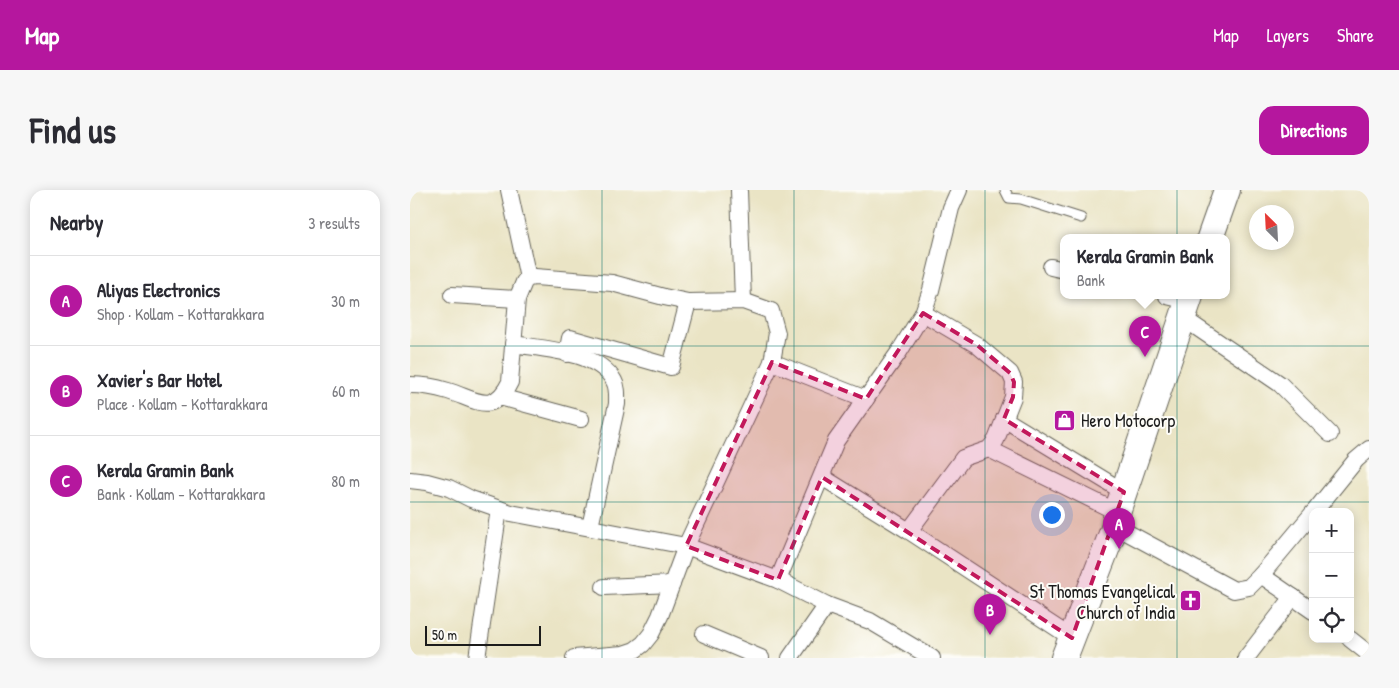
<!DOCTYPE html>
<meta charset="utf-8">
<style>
body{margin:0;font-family:"Patrick Hand",sans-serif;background:#f7f7f7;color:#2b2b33}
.controls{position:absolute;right:15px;bottom:15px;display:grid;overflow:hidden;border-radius:10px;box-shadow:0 2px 12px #0003}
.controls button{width:45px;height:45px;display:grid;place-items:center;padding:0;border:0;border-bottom:1px solid #e1e1e2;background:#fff;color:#2b2b33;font:25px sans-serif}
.compass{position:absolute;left:839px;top:15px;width:45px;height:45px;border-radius:50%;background:#fff;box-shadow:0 2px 12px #0003;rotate:336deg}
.scale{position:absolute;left:15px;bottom:12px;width:116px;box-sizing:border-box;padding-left:5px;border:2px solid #1c1c1c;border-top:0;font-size:14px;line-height:18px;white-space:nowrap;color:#1c1c1c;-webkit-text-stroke:4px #fdfcf7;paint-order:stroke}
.you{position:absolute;left:641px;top:324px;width:18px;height:18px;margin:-12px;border:4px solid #fff;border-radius:50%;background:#1a73e8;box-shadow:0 0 0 8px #1a73e833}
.badge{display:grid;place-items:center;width:32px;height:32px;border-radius:50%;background:#b5179e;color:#fff;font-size:16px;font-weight:700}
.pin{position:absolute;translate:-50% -41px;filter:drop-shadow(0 1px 2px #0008)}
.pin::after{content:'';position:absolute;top:26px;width:18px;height:15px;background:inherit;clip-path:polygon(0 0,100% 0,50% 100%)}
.popup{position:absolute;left:650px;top:44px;width:170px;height:65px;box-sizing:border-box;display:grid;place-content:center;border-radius:10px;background:#fff;filter:drop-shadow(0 1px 4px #0005);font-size:16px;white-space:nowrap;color:#7c7c81}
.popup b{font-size:19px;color:#2b2b33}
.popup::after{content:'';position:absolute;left:50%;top:100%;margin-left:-10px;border:10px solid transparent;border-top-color:#fff}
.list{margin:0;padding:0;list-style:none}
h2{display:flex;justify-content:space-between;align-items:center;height:65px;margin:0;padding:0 20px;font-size:21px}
h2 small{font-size:16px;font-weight:400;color:#7c7c81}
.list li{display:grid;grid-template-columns:32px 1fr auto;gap:15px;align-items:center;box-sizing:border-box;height:90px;padding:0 20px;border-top:1px solid #e1e1e2}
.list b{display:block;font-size:19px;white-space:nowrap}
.list p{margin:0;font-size:16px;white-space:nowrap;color:#7c7c81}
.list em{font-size:16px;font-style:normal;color:#7c7c81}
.icon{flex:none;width:28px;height:28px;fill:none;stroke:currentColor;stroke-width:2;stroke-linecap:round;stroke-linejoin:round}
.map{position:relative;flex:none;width:959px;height:468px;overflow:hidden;border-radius:15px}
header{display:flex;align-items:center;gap:30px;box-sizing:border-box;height:70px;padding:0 25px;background:#b5179e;color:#fff}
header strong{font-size:24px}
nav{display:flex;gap:28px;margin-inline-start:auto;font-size:18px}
.intro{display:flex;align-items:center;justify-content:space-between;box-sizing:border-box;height:120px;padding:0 30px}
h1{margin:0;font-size:35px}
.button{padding:12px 22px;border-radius:15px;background:#b5179e;color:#fff;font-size:18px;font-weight:700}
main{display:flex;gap:30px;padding:0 30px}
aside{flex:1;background:#fff;border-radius:15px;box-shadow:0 2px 12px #0003}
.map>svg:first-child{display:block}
</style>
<header>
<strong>Map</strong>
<nav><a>Map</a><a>Layers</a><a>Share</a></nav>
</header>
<div class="intro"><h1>Find us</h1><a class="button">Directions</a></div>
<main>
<aside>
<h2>Nearby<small>3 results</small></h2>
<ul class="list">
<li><span class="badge">A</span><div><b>Aliyas Electronics</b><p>Shop · Kollam - Kottarakkara</p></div><em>30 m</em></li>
<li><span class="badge">B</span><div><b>Xavier's Bar Hotel</b><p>Place · Kollam - Kottarakkara</p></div><em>60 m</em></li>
<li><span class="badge">C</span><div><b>Kerala Gramin Bank</b><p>Bank · Kollam - Kottarakkara</p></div><em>80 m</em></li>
</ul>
</aside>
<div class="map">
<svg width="959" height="468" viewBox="0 0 959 468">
<rect width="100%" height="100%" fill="#fdfcf7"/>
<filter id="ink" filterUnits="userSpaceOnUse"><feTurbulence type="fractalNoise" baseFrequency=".02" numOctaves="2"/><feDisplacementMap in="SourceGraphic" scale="10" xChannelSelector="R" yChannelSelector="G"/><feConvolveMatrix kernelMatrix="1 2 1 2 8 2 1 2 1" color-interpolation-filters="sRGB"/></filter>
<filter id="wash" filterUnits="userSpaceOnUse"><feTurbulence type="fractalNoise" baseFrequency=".0096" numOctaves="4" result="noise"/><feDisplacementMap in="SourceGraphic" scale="20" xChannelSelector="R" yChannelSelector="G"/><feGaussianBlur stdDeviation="1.12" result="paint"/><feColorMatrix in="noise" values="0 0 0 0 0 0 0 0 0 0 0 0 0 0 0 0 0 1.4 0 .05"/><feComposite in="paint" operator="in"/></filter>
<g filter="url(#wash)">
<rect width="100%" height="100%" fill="#eae4c5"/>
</g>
<g filter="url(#ink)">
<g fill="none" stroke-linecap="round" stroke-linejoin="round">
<defs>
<polyline id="service" points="595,0 599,8 611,9 671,28"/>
<g id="minor">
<polyline points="99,0 118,88"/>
<polyline points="329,0 333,111"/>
<polyline points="641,77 654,80"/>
<polyline points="42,105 107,109"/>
<polyline points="757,106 778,111"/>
<polyline points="773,128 870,194 920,244"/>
<path d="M103,154C133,159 188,161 204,191C208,198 207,206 207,214L180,337"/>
<polyline points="157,164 160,148 261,177 278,112"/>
<polyline points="362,172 456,209"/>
<path d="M0,195C13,195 25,197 38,201C65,209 83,227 100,192L107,109L114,92L118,88L125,87L202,93L254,107L278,112L333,111L361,121L367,143L362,172L276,356L250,426L241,444L233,454L225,460L213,464L164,468"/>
<polyline points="90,207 171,229"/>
<polyline points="594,229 714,302"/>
<polyline points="579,259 707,322"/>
<polyline points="412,287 499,341 662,448"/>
<polyline points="0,290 17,292 39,298 61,309 101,323 276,356 368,390 417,415 460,431 522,468"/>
<polyline points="904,322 946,270 959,259"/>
<polyline points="705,336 824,400 839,397 851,385 903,421"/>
<polyline points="499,341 553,268 579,259 586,250 603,207 604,192 600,183 567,155 513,123"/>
<polyline points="851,385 903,323"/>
<polyline points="368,390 426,251 489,162 513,123 521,100 541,18 549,0"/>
<polyline points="194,397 262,394"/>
<polyline points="294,444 351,468"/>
<polyline points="940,449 959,464"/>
<polyline points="67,468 89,319"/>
<polyline points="380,468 417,415"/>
<polyline points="836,468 883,407"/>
</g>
<g id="primary">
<polyline points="800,48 817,0"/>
<polyline points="654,468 705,336 707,322 780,106"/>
</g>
</defs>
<use href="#service" stroke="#646257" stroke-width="11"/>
<use href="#minor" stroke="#646257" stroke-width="18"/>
<use href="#primary" stroke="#646257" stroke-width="28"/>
<use href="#service" stroke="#fff" stroke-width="9"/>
<use href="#minor" stroke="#fff" stroke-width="16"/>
<use href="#primary" stroke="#fff" stroke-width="26"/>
</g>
</g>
<path fill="#c2185b" fill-opacity="0.2" stroke="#c2185b" stroke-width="4" stroke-dasharray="10 6" stroke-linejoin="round" d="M513,123L567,155L600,183L604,192L603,207L594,229L714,302L662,448L412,287L368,390L276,356L362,172L456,209Z"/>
<path fill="none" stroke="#0f766e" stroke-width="1" stroke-opacity="0.55" d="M192,0V468M384,0V468M575,0V468M767,0V468M0,156H959M0,312H959"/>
<defs>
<symbol id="shop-square" viewBox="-11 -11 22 22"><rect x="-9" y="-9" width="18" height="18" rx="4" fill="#b5179e" stroke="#fdfcf7"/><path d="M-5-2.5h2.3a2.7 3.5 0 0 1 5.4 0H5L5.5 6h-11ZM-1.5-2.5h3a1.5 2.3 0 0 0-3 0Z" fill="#fff"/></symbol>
<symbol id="church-square" viewBox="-11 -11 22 22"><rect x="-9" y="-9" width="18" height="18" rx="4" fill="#b5179e" stroke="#fdfcf7"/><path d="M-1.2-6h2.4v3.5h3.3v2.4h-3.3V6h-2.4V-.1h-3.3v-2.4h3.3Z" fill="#fff"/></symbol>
</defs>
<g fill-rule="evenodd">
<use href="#shop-square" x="642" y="218" width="25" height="25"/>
<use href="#church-square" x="768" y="398" width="25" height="25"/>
</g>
<g text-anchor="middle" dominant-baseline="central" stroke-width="4" stroke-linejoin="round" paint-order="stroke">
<g font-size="18" fill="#1c1c1c" stroke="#fdfcf7" text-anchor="start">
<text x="671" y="230">Hero Motocorp</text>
<text x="765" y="401" text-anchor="end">St Thomas Evangelical<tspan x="765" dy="21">Church of India</tspan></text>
</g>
</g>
</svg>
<div class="controls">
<button>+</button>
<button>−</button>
<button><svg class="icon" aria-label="locate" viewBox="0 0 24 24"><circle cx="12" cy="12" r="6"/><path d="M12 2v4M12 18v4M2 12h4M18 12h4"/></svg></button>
</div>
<svg class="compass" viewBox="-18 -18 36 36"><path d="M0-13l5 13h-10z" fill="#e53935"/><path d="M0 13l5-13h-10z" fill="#7c7c81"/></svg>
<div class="scale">50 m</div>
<div class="you"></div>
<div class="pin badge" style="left:709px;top:359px">A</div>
<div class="pin badge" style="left:580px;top:445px">B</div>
<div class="pin badge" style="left:735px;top:167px">C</div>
<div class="popup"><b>Kerala Gramin Bank</b>Bank</div>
</div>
</main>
